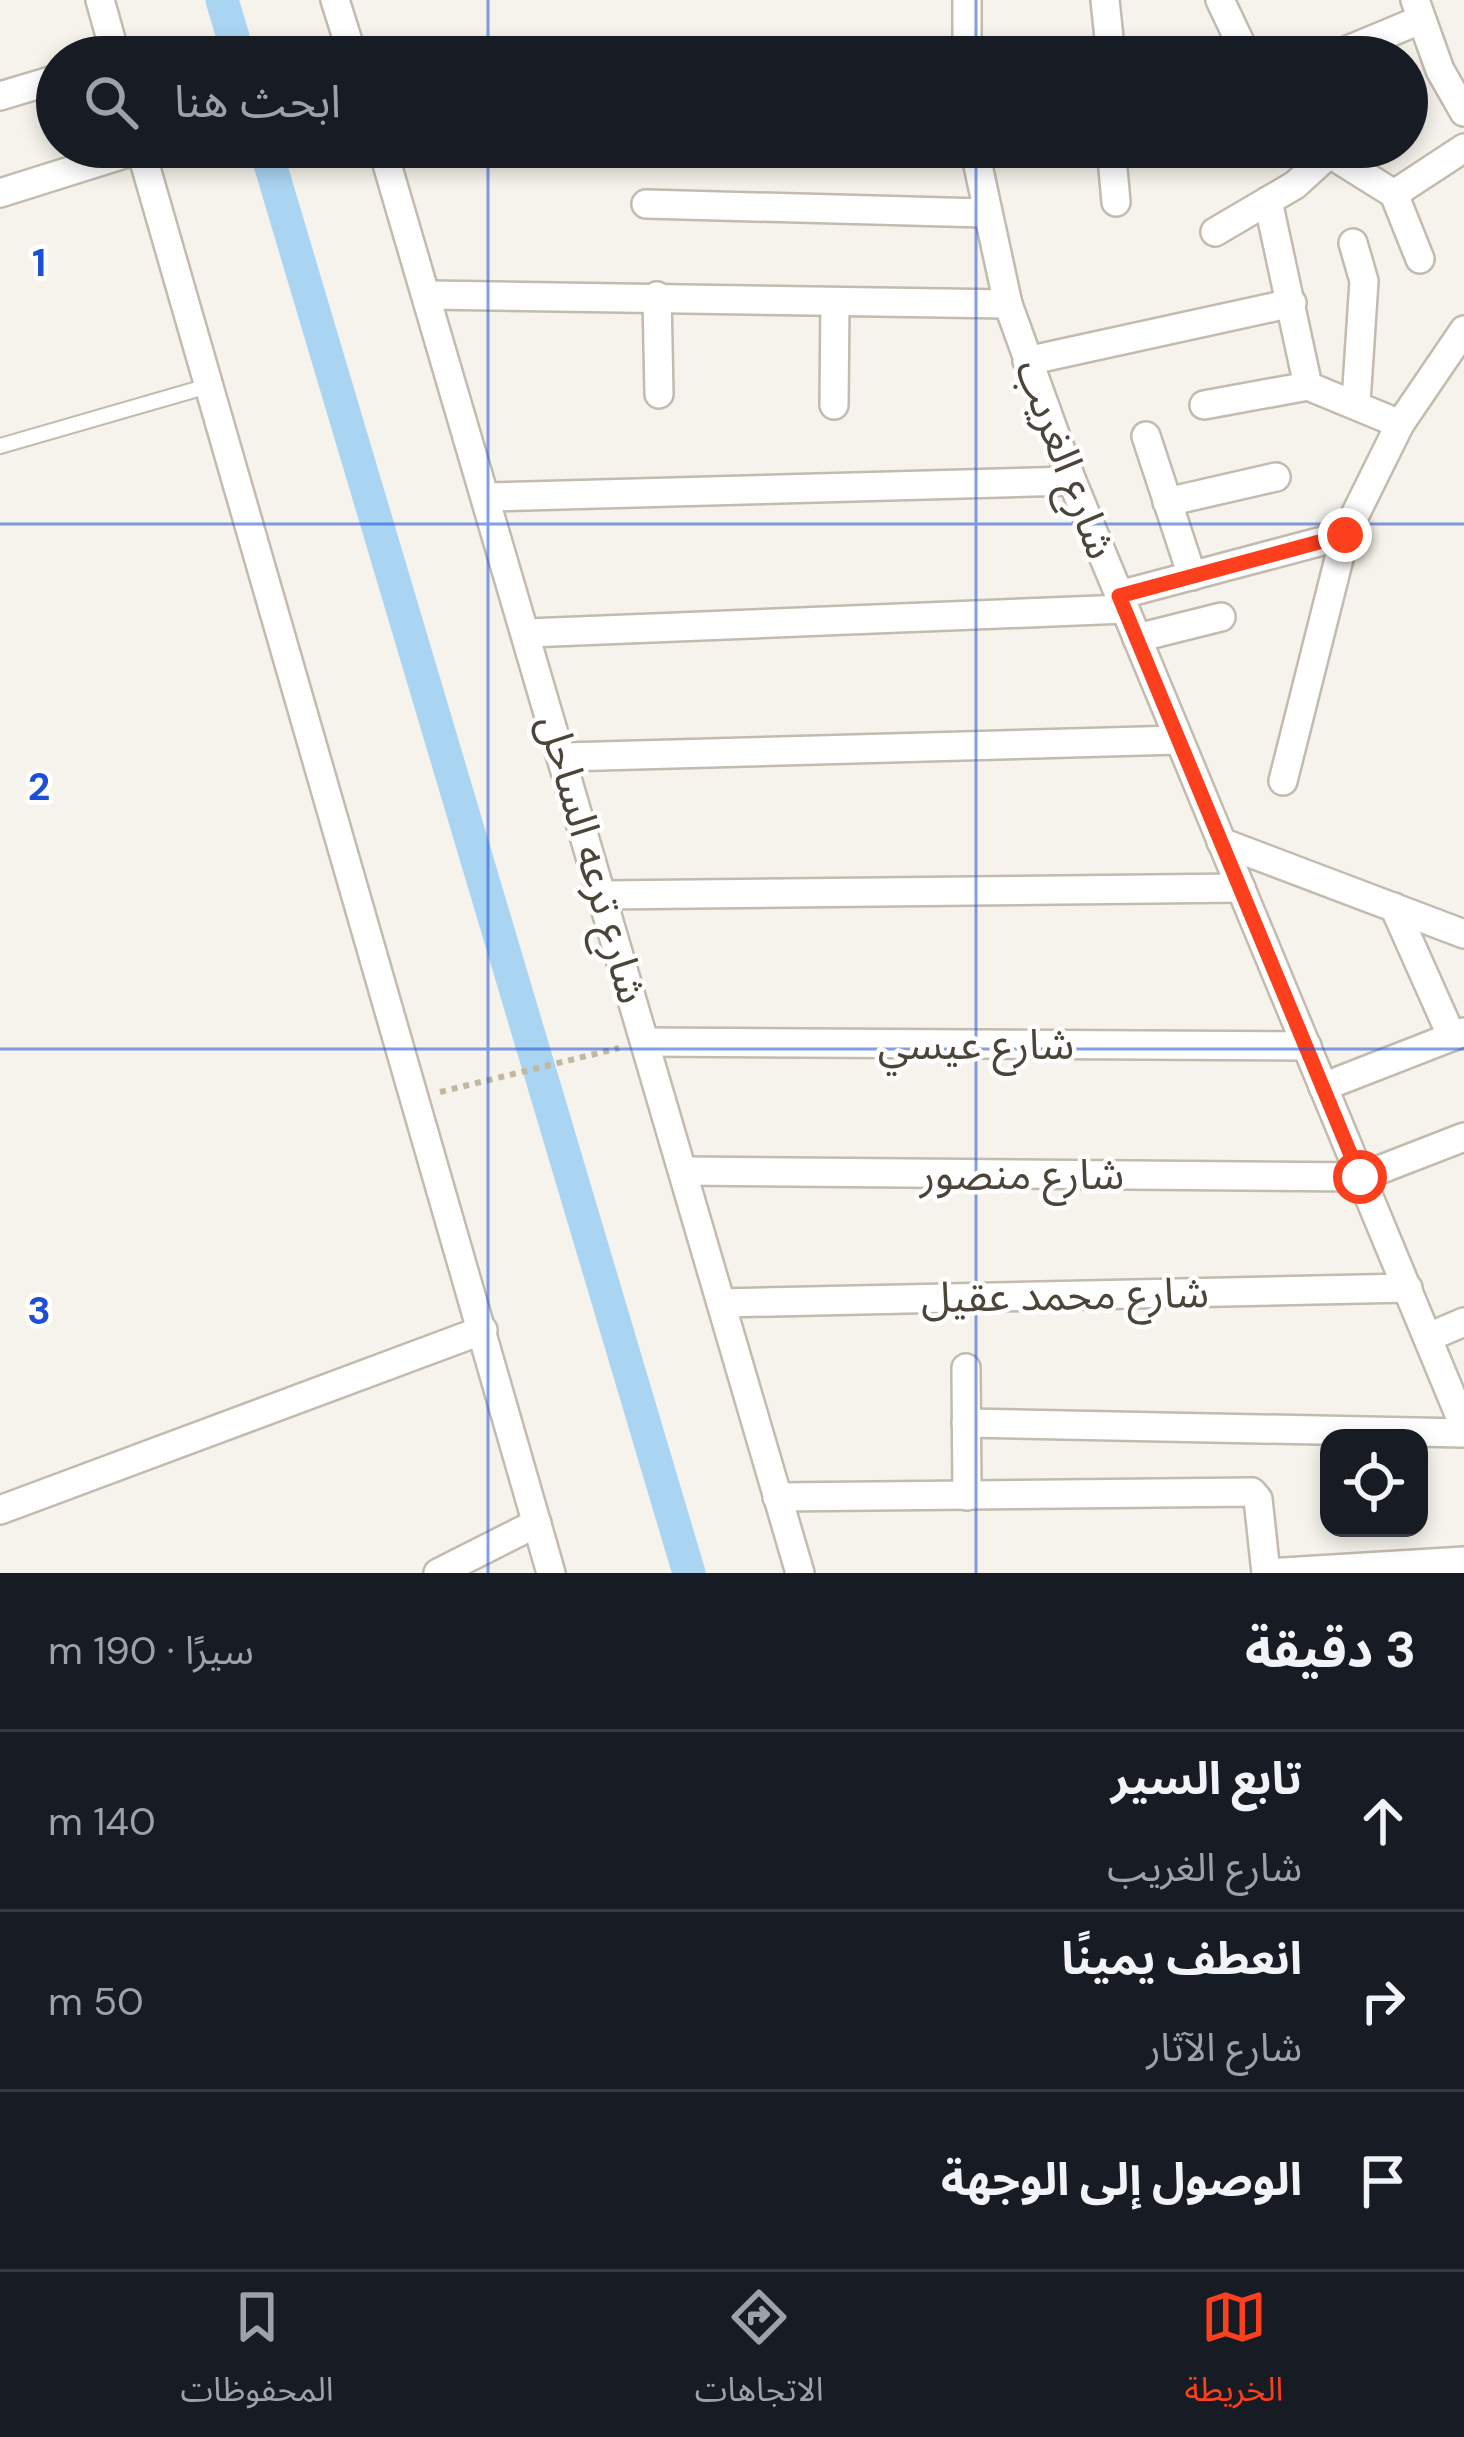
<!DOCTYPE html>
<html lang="ar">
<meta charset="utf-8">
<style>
body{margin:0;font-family:"DM Sans","Noto Sans Arabic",sans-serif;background:#242831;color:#f1f3f6;direction:rtl}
.controls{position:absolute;right:36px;bottom:36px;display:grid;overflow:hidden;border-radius:24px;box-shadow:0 6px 18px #0003}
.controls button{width:108px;height:108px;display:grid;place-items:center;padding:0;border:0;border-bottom:3px solid #363941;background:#171b24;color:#f1f3f6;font:60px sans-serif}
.stop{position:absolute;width:36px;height:36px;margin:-27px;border:9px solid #fc3f1d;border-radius:50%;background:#fff}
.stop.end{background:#fc3f1d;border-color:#fff;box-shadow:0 3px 12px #0008}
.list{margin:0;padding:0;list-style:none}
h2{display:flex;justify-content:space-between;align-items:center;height:156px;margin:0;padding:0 48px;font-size:51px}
h2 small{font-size:39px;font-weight:400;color:#9ea1a6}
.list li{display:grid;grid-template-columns:78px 1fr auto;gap:36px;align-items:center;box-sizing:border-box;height:180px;padding:0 48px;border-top:3px solid #363941}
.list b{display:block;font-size:45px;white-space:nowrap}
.list p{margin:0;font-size:39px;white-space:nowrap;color:#9ea1a6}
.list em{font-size:39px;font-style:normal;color:#9ea1a6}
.icon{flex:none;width:66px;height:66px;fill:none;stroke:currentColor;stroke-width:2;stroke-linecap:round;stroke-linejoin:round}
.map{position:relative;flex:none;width:1464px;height:1573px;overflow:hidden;direction:ltr}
.search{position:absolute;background:#171b24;box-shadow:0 6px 18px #0003;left:36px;right:36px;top:36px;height:132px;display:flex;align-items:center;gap:30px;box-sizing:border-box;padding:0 42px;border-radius:66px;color:#9ea1a6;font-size:45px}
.sheet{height:696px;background:#171b24}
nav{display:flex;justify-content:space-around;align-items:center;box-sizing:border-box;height:168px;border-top:3px solid #363941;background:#171b24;font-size:33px;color:#9ea1a6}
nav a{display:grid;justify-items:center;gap:6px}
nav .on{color:#fc3f1d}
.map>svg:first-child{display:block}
</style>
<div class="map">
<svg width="1464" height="1573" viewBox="0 0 1464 1573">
<rect width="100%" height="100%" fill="#f6f3ec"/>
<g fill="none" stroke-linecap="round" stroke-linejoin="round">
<g stroke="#a9d4f2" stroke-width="33">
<polyline points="222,0 239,57"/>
<polyline points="265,147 689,1573"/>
</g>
<defs>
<polyline id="lane" points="0,446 208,386"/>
<g id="street">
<polyline points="100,0 116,57"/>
<polyline points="335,0 353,57"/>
<polyline points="1105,0 1111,57"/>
<polyline points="1220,0 1247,57"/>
<polyline points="1415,0 1440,70 1464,112"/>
<polyline points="967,57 967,0"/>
<polyline points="1331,57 1420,20"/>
<polyline points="0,96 57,79"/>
<polyline points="140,147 551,1573"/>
<polyline points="382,147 800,1573"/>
<polyline points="974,147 1008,304 1072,481 1464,1426"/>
<polyline points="1111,147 1116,202"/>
<polyline points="1319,147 1394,194 1420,259"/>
<polyline points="0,193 140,149"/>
<polyline points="1394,194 1464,148"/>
<polyline points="1268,201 1308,386"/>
<polyline points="646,204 984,213"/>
<polyline points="1215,232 1295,185 1330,153"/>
<polyline points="1353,243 1364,281 1356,402"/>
<polyline points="430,295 1008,304"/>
<polyline points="657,296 659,394"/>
<polyline points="1027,361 1292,303"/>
<polyline points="834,405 835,302"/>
<polyline points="1204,405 1308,386 1400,424"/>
<polyline points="1146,436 1192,576"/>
<polyline points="488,497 1072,481"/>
<polyline points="1167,502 1276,477"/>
<polyline points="1119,595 1345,535"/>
<polyline points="528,633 1125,609"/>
<polyline points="1137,638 1221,617"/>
<polyline points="564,757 1179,740"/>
<polyline points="1283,781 1345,535 1400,424 1464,330"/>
<polyline points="1221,842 1464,934"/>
<polyline points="604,895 1241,888"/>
<polyline points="1394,907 1452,1037"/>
<polyline points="646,1042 1307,1046"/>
<polyline points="1323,1087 1464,1032"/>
<polyline points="683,1171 1361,1177 1464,1137"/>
<polyline points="722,1303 1408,1288"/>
<polyline points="1429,1337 1464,1322"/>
<polyline points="966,1368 967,1496"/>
<polyline points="966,1423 1464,1433"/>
<polyline points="777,1497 1252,1492 1258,1499 1266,1573"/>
<polyline points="0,1510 483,1330"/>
<polyline points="438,1573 537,1523"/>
<polyline points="1266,1573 1464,1561"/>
</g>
</defs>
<use href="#lane" stroke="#c2bbae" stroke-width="18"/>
<use href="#street" stroke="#c2bbae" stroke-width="32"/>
<polyline stroke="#c4b79f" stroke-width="6" stroke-dasharray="6 6" stroke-linecap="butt" points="440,1092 619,1048"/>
<use href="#lane" stroke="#fff" stroke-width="14"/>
<use href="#street" stroke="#fff" stroke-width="27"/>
</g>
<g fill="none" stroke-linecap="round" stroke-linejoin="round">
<polyline stroke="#fc3f1d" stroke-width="15" points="1345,535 1119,596 1360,1177"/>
</g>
<path fill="none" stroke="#1d4ed8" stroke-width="3" stroke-opacity="0.55" d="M488,0V57M976,0V57M488,147V1573M976,147V1573M0,524H1464M0,1049H1464"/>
<g text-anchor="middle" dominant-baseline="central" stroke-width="9" stroke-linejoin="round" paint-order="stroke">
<g font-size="42" fill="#4b4439" stroke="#fff">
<text transform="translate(1066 459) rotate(69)">شارع الغريب</text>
<text transform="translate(593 859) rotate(74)">شارع ترعه الساحل</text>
<text x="976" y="1044">شارع عيسي</text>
<text x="1022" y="1174">شارع منصور</text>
<text transform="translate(1065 1295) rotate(-1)">شارع محمد عقيل</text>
</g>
</g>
<g font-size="39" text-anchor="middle" font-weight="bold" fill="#1d4ed8" stroke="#fff" stroke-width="9" stroke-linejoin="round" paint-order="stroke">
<text x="39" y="276">1</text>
<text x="39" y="800">2</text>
<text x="39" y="1324">3</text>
</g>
</svg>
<div class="controls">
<button><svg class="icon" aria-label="locate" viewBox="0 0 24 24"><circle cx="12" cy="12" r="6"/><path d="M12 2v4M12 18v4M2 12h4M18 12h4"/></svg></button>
</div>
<div class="stop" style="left:1360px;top:1177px"></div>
<div class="stop end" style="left:1345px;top:535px"></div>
<div class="search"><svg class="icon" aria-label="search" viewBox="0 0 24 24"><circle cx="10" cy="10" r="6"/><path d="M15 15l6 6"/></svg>ابحث هنا</div>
</div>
<section class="sheet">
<h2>3 دقيقة<small>سيرًا · 190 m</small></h2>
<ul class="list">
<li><svg class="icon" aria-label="ahead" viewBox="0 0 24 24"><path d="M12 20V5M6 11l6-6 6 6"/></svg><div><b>تابع السير</b><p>شارع الغريب</p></div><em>140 m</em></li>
<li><svg class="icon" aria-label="right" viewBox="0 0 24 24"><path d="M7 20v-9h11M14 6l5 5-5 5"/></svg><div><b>انعطف يمينًا</b><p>شارع الآثار</p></div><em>50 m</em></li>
<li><svg class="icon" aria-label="arrive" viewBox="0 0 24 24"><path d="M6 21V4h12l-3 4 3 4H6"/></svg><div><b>الوصول إلى الوجهة</b></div></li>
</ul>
</section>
<nav>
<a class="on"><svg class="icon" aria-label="map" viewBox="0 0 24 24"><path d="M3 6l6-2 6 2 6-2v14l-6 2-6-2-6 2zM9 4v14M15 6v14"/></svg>الخريطة</a>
<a><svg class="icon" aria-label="directions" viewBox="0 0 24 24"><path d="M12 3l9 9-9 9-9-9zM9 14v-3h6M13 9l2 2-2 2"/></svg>الاتجاهات</a>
<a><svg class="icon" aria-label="saved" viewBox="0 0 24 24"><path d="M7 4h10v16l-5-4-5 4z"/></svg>المحفوظات</a>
</nav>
